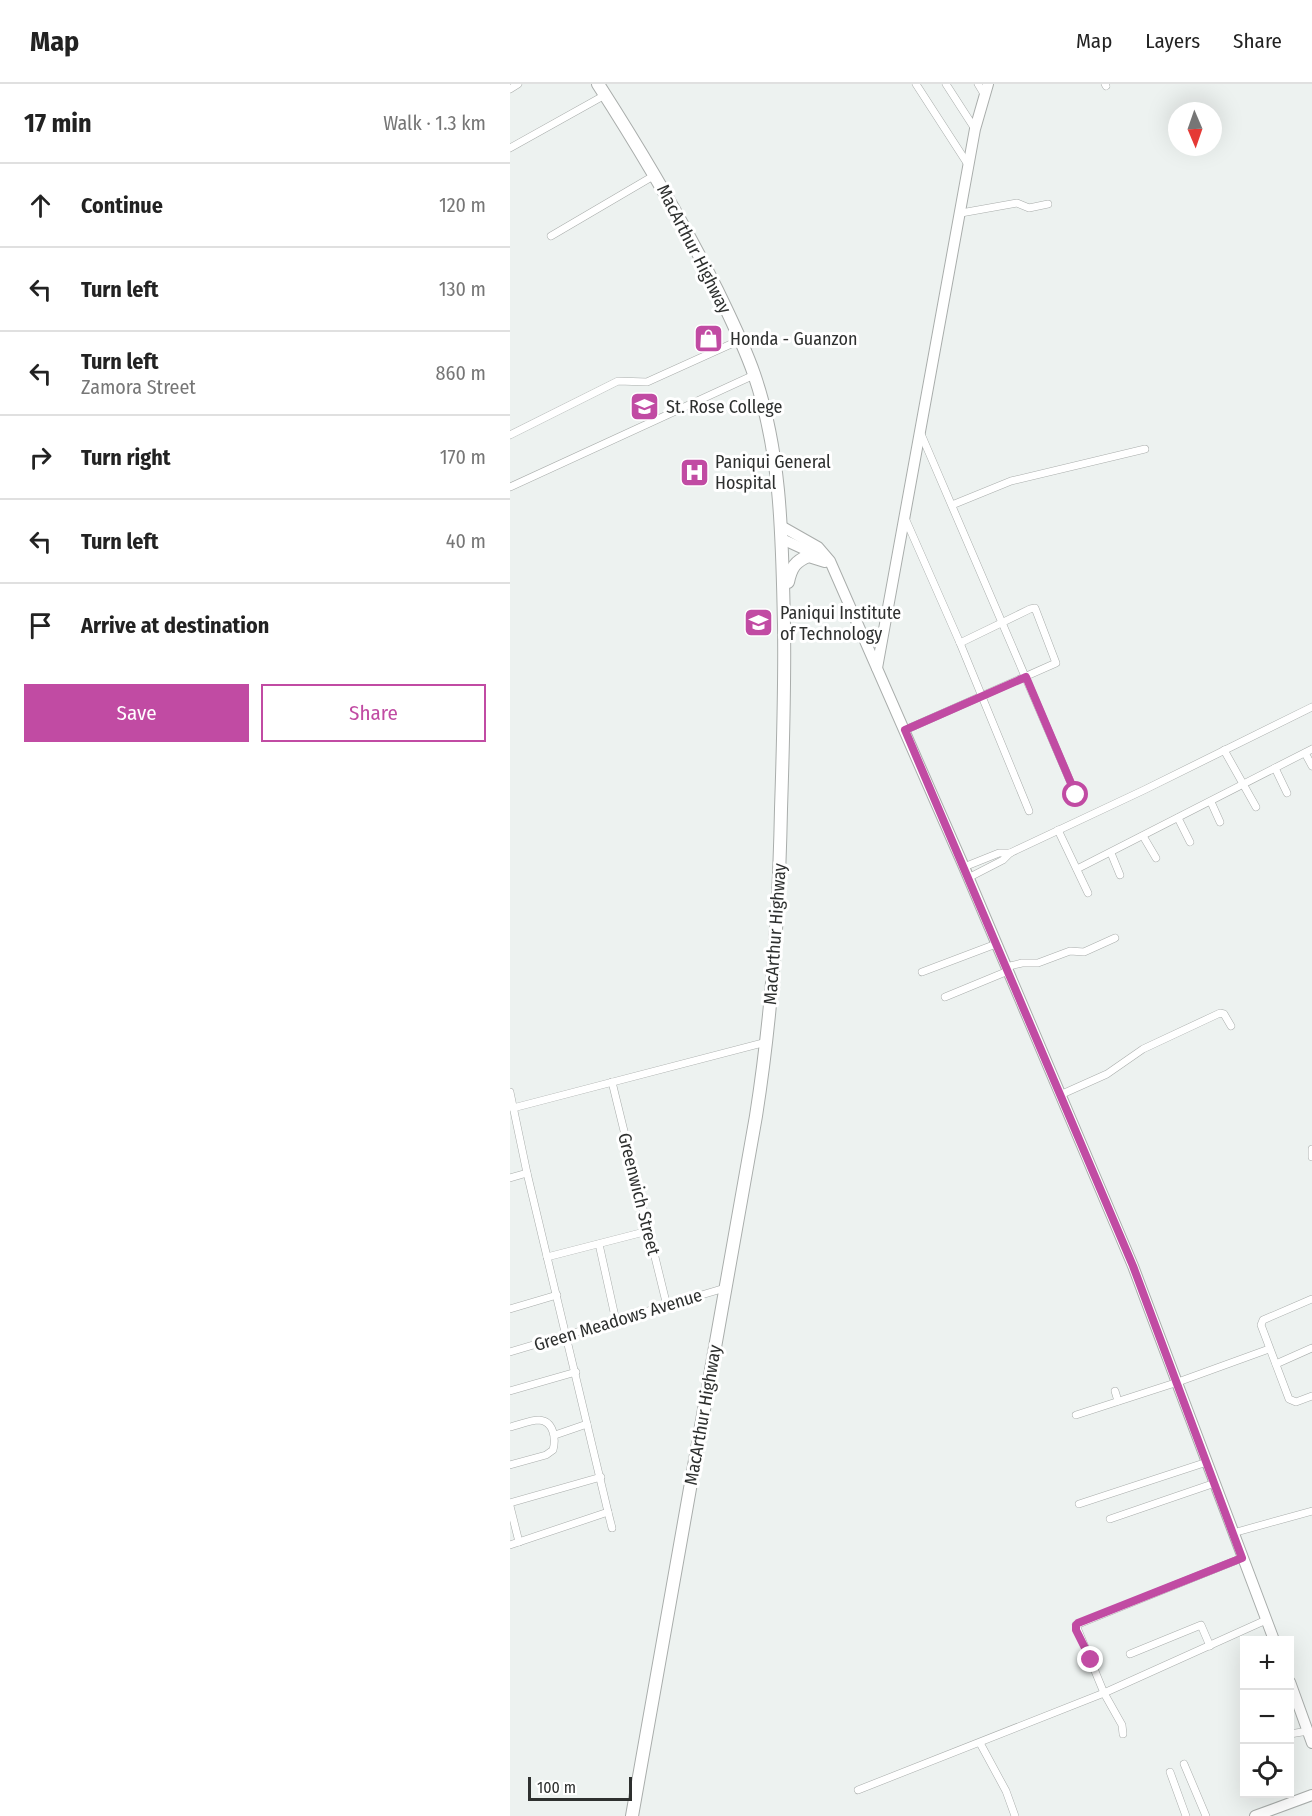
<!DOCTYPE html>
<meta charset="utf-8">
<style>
body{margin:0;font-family:"Fira Sans Condensed",sans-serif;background:#f2f2f2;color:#222}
.controls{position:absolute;right:18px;bottom:18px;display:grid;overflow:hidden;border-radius:0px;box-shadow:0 6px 24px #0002}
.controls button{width:54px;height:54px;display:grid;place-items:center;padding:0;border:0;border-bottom:2px solid #e0e0e0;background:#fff;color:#222;font:30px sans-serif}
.compass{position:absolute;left:658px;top:18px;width:54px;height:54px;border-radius:50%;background:#fff;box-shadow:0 6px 24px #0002;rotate:178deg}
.scale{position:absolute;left:18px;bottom:15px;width:104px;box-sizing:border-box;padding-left:6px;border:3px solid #2e302f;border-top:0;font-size:16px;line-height:21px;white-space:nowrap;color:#2e302f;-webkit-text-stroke:4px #fff;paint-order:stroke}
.stop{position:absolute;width:18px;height:18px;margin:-14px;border:4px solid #c14ba3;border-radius:50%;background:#fff}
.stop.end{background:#c14ba3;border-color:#fff;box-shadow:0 2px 6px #0008}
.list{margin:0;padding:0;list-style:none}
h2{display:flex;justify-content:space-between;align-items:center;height:78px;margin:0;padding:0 24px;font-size:26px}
h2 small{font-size:20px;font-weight:400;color:#767676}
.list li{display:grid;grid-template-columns:39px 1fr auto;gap:18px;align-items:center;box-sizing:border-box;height:84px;padding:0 24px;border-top:2px solid #e0e0e0}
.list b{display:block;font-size:22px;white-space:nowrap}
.list p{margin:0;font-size:20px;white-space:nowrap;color:#767676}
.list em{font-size:20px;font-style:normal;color:#767676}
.actions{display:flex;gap:12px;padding:18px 24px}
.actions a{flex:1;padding:14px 0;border:2px solid #c14ba3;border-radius:0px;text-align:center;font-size:21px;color:#c14ba3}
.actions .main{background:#c14ba3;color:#fff}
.icon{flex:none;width:33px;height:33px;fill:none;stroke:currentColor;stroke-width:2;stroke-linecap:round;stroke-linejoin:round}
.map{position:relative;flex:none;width:802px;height:1732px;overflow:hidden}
header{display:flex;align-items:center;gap:36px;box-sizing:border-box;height:84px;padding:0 30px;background:#fff;border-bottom:2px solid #e0e0e0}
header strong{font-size:28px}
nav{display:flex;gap:33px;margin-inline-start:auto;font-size:21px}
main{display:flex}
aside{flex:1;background:#fff}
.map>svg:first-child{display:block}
</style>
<header>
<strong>Map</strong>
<nav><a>Map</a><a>Layers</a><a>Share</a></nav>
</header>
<main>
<aside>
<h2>17 min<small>Walk · 1.3 km</small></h2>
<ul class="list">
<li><svg class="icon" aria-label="ahead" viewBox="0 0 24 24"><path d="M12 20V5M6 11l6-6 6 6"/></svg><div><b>Continue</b></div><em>120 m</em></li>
<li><svg class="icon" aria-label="left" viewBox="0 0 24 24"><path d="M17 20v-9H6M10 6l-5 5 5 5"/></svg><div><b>Turn left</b></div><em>130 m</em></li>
<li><svg class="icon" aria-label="left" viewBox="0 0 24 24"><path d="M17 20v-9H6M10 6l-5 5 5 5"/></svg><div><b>Turn left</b><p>Zamora Street</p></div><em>860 m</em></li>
<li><svg class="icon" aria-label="right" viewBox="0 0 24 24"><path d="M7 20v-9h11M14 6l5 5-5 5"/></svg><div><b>Turn right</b></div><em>170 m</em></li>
<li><svg class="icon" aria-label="left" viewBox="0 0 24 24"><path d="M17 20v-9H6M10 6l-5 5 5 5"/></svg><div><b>Turn left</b></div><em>40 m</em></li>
<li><svg class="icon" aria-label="arrive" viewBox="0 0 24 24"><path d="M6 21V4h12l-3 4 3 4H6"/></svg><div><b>Arrive at destination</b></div></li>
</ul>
<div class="actions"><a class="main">Save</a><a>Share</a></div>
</aside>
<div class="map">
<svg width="802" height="1732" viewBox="0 0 802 1732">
<rect width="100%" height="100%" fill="#edf2f0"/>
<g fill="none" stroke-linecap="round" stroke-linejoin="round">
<defs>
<g id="street">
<polyline points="406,0 459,82"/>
<polyline points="436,0 465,45"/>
<polyline points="468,0 474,10"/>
<polyline points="595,0 596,2"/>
<polyline points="0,5 8,0"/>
<polyline points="0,64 95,11"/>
<polyline points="451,129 507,119 519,124 538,120"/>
<polyline points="41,152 145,91"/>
<polyline points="411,350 566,711"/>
<polyline points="0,351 108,297 137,298 230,256"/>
<polyline points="0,403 244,291"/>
<polyline points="442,421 501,397 635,365"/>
<polyline points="395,434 450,559 519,727"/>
<polyline points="395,646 546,579 525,524 520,525 450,559"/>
<polyline points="714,666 746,723"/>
<polyline points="795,669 802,682"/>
<polyline points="765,684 777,709"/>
<polyline points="701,718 710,738"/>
<polyline points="668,734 680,758"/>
<polyline points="548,746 578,809"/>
<polyline points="633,752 646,774"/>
<polyline points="601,769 610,791"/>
<polyline points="454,783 489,769 500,769"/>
<polyline points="567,785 802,665"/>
<polyline points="458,794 493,776 500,769 634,706 802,623"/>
<polyline points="496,883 512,879 528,879 560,867 574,868 605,854"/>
<polyline points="412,888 486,860"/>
<polyline points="435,913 498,887"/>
<polyline points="102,998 157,1222"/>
<polyline points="0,1008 17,1089 98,1428 0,1461"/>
<polyline points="550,1011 597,990 633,965 710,929 714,930 721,942"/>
<polyline points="3,1024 256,958"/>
<polyline points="802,1065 802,1073"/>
<polyline points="0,1094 17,1089"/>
<polyline points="89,1160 106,1237"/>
<polyline points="37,1173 138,1147"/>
<polyline points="802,1215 753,1236 751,1241 779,1315 786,1318 802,1312"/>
<polyline points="0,1225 47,1211"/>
<polyline points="0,1268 215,1204"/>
<polyline points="766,1280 802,1264"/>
<polyline points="0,1307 66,1288"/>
<polyline points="605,1307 608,1317"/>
<polyline points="566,1331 668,1298 759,1265"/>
<path d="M0,1343C9,1341 20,1336 29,1336C44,1337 46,1355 43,1366L36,1371L0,1381"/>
<polyline points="45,1351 77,1340"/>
<polyline points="0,1419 91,1393"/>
<polyline points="569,1420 697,1378"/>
<polyline points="0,1422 9,1458"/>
<polyline points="98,1428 102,1444"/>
<polyline points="600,1435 705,1399"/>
<polyline points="723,1449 802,1427"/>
<polyline points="620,1570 691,1541 700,1562"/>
<polyline points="613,1650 612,1641 594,1609 566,1541 732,1474"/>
<polyline points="780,1650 798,1647"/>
<polyline points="470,1659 496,1707 505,1732"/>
<polyline points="674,1680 696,1732"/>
<polyline points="660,1688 676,1732"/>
<polyline points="348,1706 594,1609 756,1536"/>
</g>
<g id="secondary">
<polyline points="367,584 465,45 478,0"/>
<polyline points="745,1732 802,1711"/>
</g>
<g id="primary">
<polyline points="271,442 308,463 320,477 454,783 623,1182 764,1556"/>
<polyline points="272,455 309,472"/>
<polyline points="780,1598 802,1659"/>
</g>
<g id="highway">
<path d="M88,0C131,67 171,134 207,206C220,233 234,261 244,290C272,371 272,457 274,541C275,602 273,664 271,725C269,828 262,930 246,1032L122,1732"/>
<path d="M278,498C281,484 285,477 299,472L315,477"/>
</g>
</defs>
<use href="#street" stroke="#a9adab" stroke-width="8"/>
<use href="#secondary" stroke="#a9adab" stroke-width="12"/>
<use href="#primary" stroke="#a9adab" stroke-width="12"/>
<use href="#highway" stroke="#a9adab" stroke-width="14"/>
<use href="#street" stroke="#fff" stroke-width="7"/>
<use href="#secondary" stroke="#fff" stroke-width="10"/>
<use href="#primary" stroke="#fff" stroke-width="10"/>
<use href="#highway" stroke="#fff" stroke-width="12"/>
</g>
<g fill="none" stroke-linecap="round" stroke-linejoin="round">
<polyline stroke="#c14ba3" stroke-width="8" points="566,711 516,593 395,646 623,1182 732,1474 568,1539 566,1541 566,1546 581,1576"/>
</g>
<defs>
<symbol id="shop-square" viewBox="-11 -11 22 22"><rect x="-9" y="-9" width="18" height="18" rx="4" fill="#c14ba3" stroke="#fff"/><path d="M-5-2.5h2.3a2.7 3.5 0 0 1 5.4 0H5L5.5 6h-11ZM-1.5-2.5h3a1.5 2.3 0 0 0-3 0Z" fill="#fff"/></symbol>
<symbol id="university-square" viewBox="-11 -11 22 22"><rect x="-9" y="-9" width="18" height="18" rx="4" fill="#c14ba3" stroke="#fff"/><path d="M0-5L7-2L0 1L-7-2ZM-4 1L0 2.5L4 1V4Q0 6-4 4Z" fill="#fff"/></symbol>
<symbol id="hospital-square" viewBox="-11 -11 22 22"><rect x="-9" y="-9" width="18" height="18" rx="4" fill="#c14ba3" stroke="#fff"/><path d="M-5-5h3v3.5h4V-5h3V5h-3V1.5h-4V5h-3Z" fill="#fff"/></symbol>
<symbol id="school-square" viewBox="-11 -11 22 22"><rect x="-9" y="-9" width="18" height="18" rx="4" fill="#c14ba3" stroke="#fff"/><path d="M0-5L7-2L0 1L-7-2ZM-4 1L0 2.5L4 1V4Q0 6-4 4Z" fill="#fff"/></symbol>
</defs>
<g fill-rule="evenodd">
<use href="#shop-square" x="182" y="238" width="33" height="33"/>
<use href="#university-square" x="118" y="306" width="33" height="33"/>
<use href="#hospital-square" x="168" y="372" width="33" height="33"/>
<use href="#school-square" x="232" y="522" width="33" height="33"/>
</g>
<g text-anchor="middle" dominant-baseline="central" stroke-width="6" stroke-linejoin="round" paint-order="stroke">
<g font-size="18" fill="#2e302f" stroke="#fff">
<text transform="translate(184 165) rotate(63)">MacArthur Highway</text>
<text transform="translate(265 850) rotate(-86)">MacArthur Highway</text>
<text transform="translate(129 1110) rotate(76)">Greenwich Street</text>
<text transform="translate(108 1236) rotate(-17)">Green Meadows Avenue</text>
<text transform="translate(193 1331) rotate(-80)">MacArthur Highway</text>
</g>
<g font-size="18" fill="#2e302f" stroke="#fff" text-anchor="start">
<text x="220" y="255">Honda - Guanzon</text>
<text x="156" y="323">St. Rose College</text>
<text x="205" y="378">Paniqui General<tspan x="205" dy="21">Hospital</tspan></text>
<text x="270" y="529">Paniqui Institute<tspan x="270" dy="21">of Technology</tspan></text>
</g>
</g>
</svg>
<div class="controls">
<button>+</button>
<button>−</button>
<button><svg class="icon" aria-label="locate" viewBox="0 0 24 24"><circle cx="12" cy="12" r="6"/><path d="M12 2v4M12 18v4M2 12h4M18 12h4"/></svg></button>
</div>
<svg class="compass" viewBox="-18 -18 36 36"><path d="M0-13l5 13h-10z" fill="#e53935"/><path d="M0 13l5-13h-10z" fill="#767676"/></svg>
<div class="scale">100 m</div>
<div class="stop" style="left:566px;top:711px"></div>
<div class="stop end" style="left:581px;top:1576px"></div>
</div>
</main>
